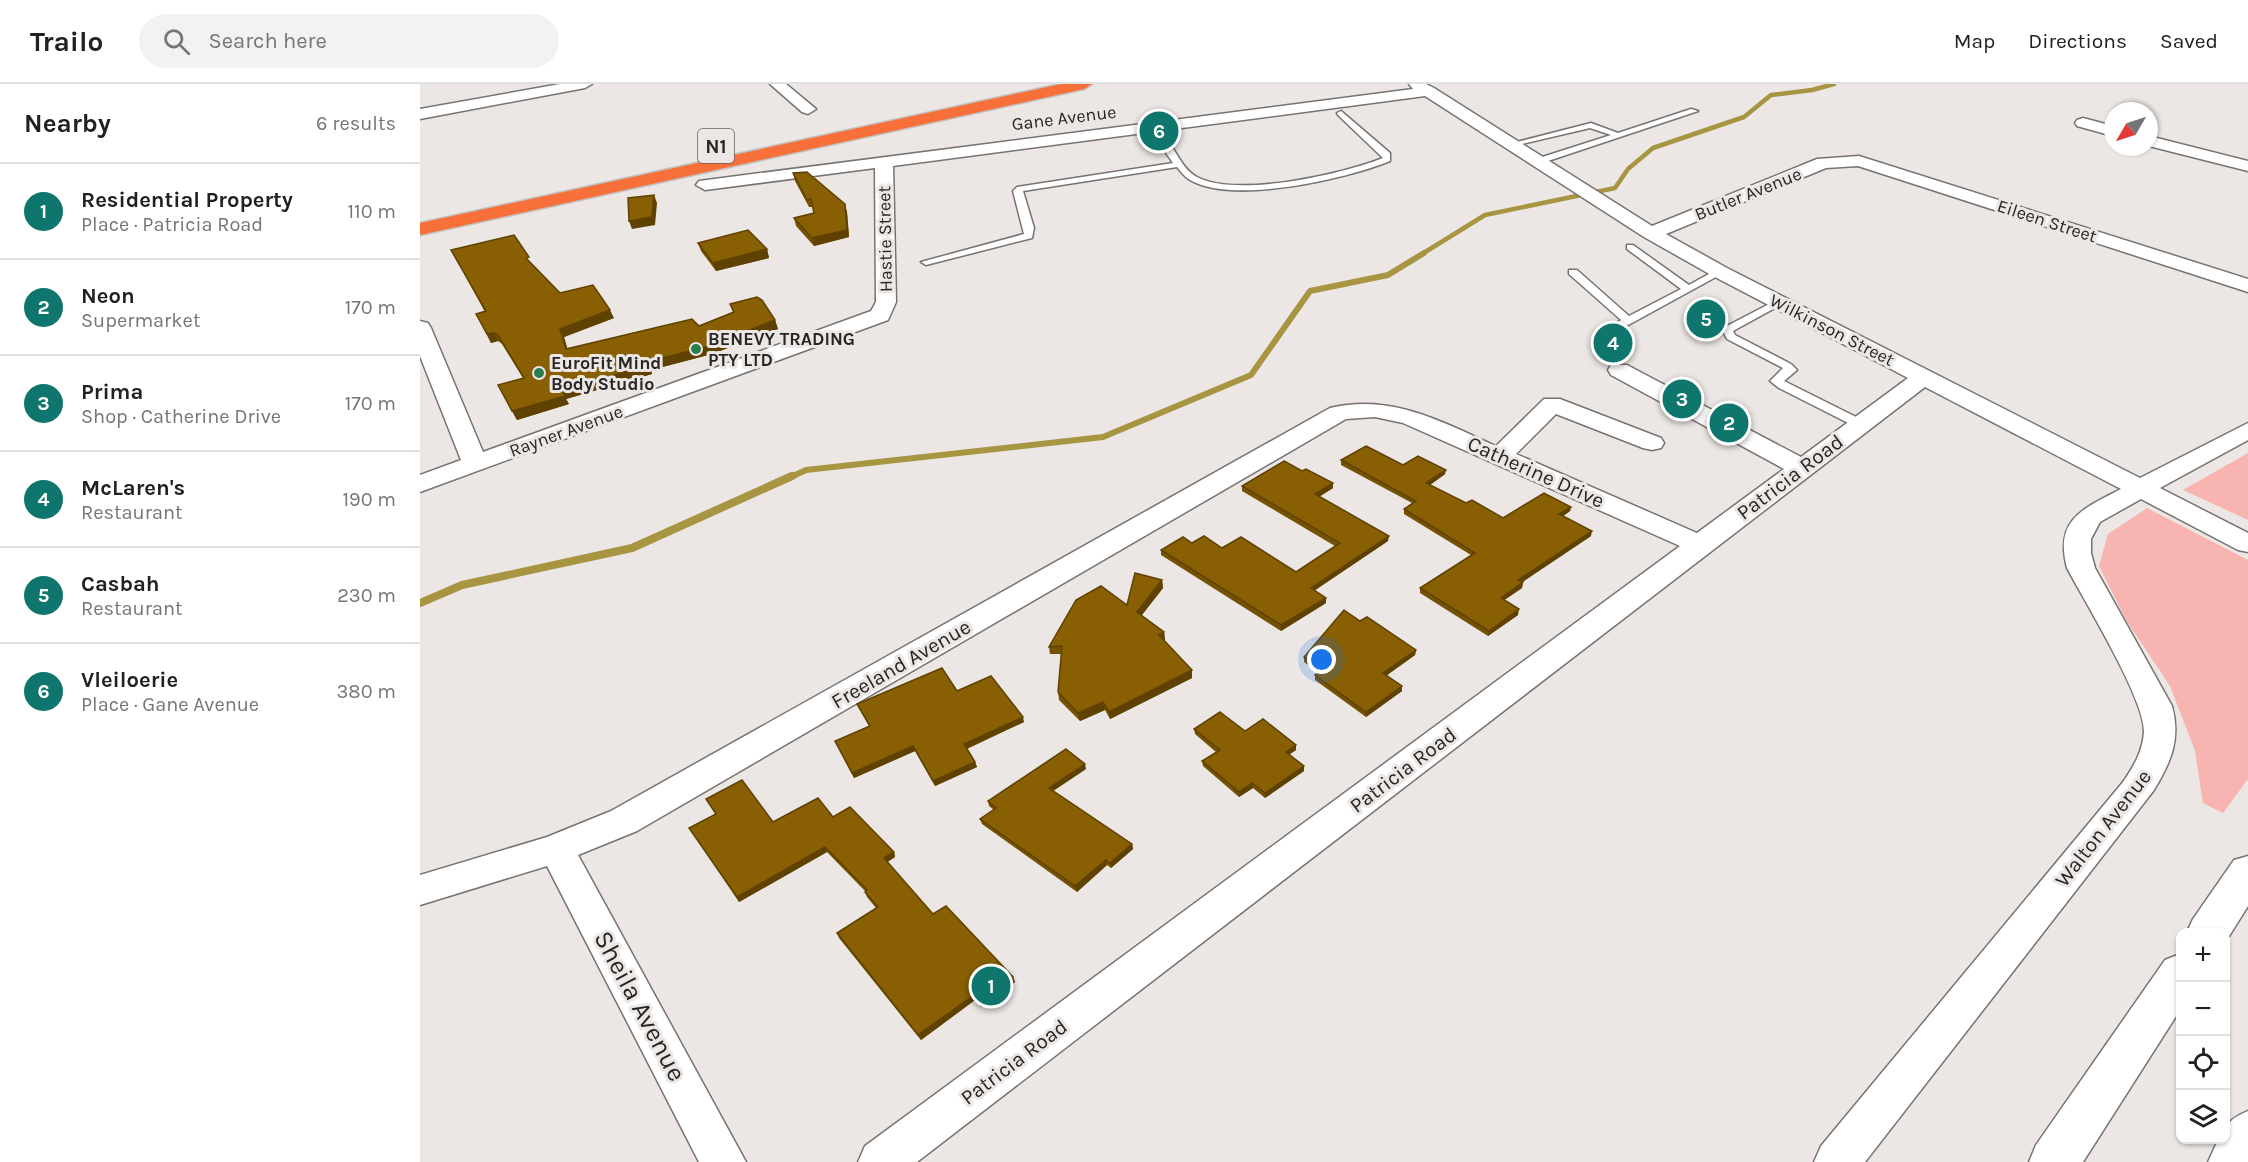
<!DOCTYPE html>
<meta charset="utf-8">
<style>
body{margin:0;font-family:Karla,sans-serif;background:#f2f2f2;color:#202124}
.controls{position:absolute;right:18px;bottom:18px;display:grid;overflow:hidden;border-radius:12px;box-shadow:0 2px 4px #0004}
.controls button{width:54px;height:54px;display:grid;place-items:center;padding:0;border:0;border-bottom:2px solid #e0e0e0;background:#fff;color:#202124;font:30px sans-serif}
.compass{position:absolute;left:1684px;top:18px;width:54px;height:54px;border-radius:50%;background:#fff;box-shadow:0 2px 4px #0004;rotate:231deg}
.you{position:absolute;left:902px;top:576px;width:21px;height:21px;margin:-15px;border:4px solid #fff;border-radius:50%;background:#1a73e8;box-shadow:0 0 0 9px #1a73e833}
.badge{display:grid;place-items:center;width:39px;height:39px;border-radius:50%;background:#0f766e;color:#fff;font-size:20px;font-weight:700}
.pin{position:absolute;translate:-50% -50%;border:3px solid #fff;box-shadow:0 2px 6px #0006}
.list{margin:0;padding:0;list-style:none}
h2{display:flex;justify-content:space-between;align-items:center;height:78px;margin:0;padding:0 24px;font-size:26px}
h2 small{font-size:20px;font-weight:400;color:#757577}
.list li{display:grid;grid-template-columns:39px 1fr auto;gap:18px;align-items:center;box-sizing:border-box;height:96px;padding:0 24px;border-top:2px solid #e0e0e0}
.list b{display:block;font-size:22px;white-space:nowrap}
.list p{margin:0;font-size:20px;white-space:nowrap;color:#757577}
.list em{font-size:20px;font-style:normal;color:#757577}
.icon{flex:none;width:33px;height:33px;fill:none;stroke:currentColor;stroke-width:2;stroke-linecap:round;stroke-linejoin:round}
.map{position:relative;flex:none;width:1828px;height:1078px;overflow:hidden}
header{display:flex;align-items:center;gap:36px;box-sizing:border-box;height:84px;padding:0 30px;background:#fff;border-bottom:2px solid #e0e0e0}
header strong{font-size:28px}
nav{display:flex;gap:33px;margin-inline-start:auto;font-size:21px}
.search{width:420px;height:54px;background:#f2f2f2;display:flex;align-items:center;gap:15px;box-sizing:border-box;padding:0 21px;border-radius:33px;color:#757577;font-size:22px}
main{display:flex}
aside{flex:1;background:#fff}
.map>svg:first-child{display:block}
</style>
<header>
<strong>Trailo</strong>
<div class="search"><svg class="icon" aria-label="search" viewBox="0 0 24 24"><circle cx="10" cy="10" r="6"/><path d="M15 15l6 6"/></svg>Search here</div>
<nav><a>Map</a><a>Directions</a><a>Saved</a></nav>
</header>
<main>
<aside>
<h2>Nearby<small>6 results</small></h2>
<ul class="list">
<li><span class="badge">1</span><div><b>Residential Property</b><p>Place · Patricia Road</p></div><em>110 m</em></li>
<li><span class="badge">2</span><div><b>Neon</b><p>Supermarket</p></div><em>170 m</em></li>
<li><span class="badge">3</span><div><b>Prima</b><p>Shop · Catherine Drive</p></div><em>170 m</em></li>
<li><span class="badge">4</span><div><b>McLaren's</b><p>Restaurant</p></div><em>190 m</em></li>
<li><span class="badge">5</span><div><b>Casbah</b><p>Restaurant</p></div><em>230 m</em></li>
<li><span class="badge">6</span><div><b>Vleiloerie</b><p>Place · Gane Avenue</p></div><em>380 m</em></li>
</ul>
</aside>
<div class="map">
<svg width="1828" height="1078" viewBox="0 0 1828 1078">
<rect width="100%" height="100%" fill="#ece7e4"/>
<g fill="#f7b4b1">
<polygon points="1828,369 1828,436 1763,406"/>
<polygon points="1727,424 1828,476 1828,695 1803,729 1783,719 1775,667 1750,602 1706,536 1679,482 1688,450"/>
</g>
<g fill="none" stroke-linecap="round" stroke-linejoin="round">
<polyline stroke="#a79541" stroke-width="4.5" points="1002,170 1065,131 1195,104 1208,85 1233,64 1324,33 1351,11 1392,6 1414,0"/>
<polyline stroke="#a79541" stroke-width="6" points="369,394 386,386 683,353 831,291 890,207 968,191 1004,169"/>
<polyline stroke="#a79541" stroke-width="8" points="0,519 42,501 212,464 372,392"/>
<defs>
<g id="lane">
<polygon points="1271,25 1278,27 1119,80 1115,77 1116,75 1191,51 1170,44 1093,62 1089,60 1171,39 1198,49"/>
<path d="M921,27L970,69V77C926,95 813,121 770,96C765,93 761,88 757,83L603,107L614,144L612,154L506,181L501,178L604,150L593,107L597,103L753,79L732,49L736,47C754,56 759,84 777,93C817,114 923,90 963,74L918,31L917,29Z"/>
<polygon points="1207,161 1213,161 1269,201 1296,186 1305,188 1201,245 1193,245 1193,241 1201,236 1149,190 1149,186 1157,186 1209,232 1261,205 1207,165"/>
<polygon points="1355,217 1364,219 1313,247 1315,251 1371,280 1377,286 1364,297 1444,337 1444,343 1436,343 1359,304 1350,297 1363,284 1307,255 1302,246 1303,244"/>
</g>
<g id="street">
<polygon points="140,0 172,0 165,4 0,35 0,25"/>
<polygon points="350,0 366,0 396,25 388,30 382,28"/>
<path d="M989,0H1006L1014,4L1232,142L1397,75L1439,72L1828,195V208L1438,82L1406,84L1246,150L1307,184L1720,394L1828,339V356L1740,404L1828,449V468L1818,466L1721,415L1680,438L1671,455V469L1675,484L1752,622C1761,655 1751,678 1734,706L1445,1078H1394L1401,1062L1703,698C1714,682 1723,667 1724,647C1724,614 1665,518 1647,484C1634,435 1663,425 1701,405L1505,303L497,1078H438L445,1062L1260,462L983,339L955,333L926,335L217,747L158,771L326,1078H279L127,782L0,821V791L127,753L191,727L910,324C971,309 1022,338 1076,362L1124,315H1140L1241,354L1244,359L1241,364L1232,366L1223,364L1136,330L1096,370L1277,449L1364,385L1191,291L1188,286L1191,281H1207L1381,373L1488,294L1293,192L1224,153L1005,12L473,82L476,218L468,236L0,408V391L41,376L0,272V237L8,239L11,244L63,368L451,227L456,218L455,84L285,106L276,101L279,97L993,5Z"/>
<polygon points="1663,34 1693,42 1693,52 1657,42 1655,39 1657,36"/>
<polygon points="1729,52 1828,77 1828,87 1729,62"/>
</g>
<g id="secondary">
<polygon points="1828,772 1828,822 1806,857 1806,848 1767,848 1773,835 1814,776"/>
<polygon points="1760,870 1760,926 1663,1078 1609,1078 1616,1061 1745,876"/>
<path d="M1828,1027V1078H1788L1798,1056H1806C1806,1037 1812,1034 1828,1027Z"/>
</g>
<polygon id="highway" points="641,0 672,0 664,5 0,151 0,139"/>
</defs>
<use href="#lane" stroke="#777370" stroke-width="3"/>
<use href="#street" stroke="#777370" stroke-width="3"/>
<use href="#secondary" stroke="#777370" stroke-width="3"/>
<use href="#highway" stroke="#c3c2c2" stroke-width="3"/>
<use href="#lane" fill="#fff" fill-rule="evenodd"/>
<use href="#street" fill="#fff" fill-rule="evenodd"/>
<use href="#secondary" fill="#fff" fill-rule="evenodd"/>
<use href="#highway" fill="#f7703a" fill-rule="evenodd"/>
</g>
<g fill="#755202">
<polygon points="373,89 427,128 429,153 394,162 376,142 374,134 394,129 393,123 389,123 375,97"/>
<polygon points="278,159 347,165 349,174 296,187 281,167"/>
<polygon points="31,166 112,180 140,209 194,234 144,253 147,265 279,242 313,228 310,220 355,236 358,245 292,270 231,286 232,290 146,315 149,320 97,336 78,301 103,294 82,260 78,257 71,259 56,230 65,228"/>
<polygon points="921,376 1025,390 1010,401 1046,419 1083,434 1151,423 1150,427 1143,432 1171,452 1102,498 1103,498 1102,504 1084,516 1098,531 1068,552 1000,509 1000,504 1051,471 984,430 984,425 992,419 921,381"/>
<polygon points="822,402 913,404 899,413 968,457 895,506 906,519 861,547 741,471 741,466 772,459 802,464 876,488 915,462 822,407"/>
<polygon points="742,496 743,504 721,532 744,548 745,556 744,557 772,594 690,635 685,626 660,637 639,616 638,608 641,570 630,570 629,563 707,521"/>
<polygon points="940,537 996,566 995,571 967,591 982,607 946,633 895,596 895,591 899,588 884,578 884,573"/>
<polygon points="537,607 604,638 547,665 555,678 557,683 515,702 495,667 434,694 415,657 449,642 437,620"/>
<polygon points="774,645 825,647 876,661 876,666 869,670 884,682 884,687 845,714 833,704 819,713 783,682 782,677 796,668 775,650"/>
<polygon points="666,685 633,707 712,760 713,765 691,784 687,781 657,808 562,740 560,735 574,726 569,722 568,717"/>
<polygon points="286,715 353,738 413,733 474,768 475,773 467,778 513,830 593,893 595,898 561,923 555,916 501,956 419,854 417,849 456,824 447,813 445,808 445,807 407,768 319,818 269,744 296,730"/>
</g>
<g fill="#5f4201">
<polygon points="234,111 237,119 235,141 212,145 209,137"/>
<polygon points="425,120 427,128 429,153 394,162 392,154"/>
<polygon points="347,165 349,174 296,187 293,179"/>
<polygon points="190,226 194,234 144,253 150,273 146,265 140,245"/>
<polygon points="355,236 358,245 292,270 231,286 232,290 146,315 149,320 97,336 92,327 142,306"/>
<polygon points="74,249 78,257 71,259 67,250"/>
<polygon points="1026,386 1025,390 1006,404 1006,399"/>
<polygon points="913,399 913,404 895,415 895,410"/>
<polygon points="1151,423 1150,427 1139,435 1139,430"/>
<polygon points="1172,447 1171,452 1098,501 1098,496"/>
<polygon points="969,452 968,457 891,509 891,504"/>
<polygon points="742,496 743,504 718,536 717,528"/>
<polygon points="1103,498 1102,504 1080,519 1081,514"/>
<polygon points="906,514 906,519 861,547 861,541"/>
<polygon points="1099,525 1098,531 1068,552 1069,547"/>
<polygon points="744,548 745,556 740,559 739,551"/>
<polygon points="996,566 995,571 963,594 963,589"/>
<polygon points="772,586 772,594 690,635 689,628"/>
<polygon points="982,602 982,607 946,633 946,628"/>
<polygon points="683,618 685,626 660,637 658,629"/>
<polygon points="603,633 604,638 545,665 544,660"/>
<polygon points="876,661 876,666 866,673 866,668"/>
<polygon points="493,662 495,667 434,694 432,689"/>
<polygon points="555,678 557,683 515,702 513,697"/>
<polygon points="665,680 666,685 630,709 629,704"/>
<polygon points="884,682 884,687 845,714 845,709"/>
<polygon points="832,699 833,704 819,713 819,708"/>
<polygon points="712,760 713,765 691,784 690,779"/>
<polygon points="405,763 407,768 319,818 317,813"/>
<polygon points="474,768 475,773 466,779 464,774"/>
<polygon points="686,776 687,781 657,808 655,802"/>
<polygon points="593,893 595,898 561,923 560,918"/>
<polygon points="554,911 555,916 501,956 498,951"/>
</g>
<g fill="#885f02" stroke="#5f4201" stroke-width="1.5">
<polygon points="387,88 425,120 427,146 392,154 374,134 394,129 391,115 387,116 373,89"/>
<polygon points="234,111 232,133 209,137 208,114"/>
<polygon points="328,146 347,165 293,179 278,159"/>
<polygon points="94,151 109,173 106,174 140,209 173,201 190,226 140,245 146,265 272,235 279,242 314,228 310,220 337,213 342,216 355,236 289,262 227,278 229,281 142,306 145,312 92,327 78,301 104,294 78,251 74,249 67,250 56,230 66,227 31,166"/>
<polygon points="946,362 983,381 998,372 1026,386 1006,399 1046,419 1052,416 1083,434 1124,409 1151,423 1139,430 1172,447 1098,496 1103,498 1081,514 1099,525 1069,547 1000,504 1055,469 984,425 996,417 921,376"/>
<polygon points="864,377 882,387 886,385 913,399 895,410 969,452 891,504 906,514 861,541 741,466 763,453 772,459 784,452 802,464 821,453 876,488 920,459 822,402"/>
<polygon points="715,489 742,496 717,528 744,548 739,551 772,586 689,628 683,618 658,629 638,608 642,562 629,563 656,516 681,502 707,521"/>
<polygon points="924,526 940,537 947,533 996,566 963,589 982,602 946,628 895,591 903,586 884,573"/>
<polygon points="522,584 537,607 571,592 603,633 544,660 555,678 513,697 493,662 432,689 415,657 450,642 437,620"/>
<polygon points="800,628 825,647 843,635 876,661 866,668 884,682 845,709 832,699 819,708 782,677 800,666 774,645"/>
<polygon points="646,665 665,680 629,704 712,760 690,779 686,776 655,802 560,735 576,724 568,717"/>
<polygon points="322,696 353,738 398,714 413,733 430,723 474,768 464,774 513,830 526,822 593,893 560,918 554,911 498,951 417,849 458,823 445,808 447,806 405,763 317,813 269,744 296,730 286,715"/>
</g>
<g fill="#2c7d4e" stroke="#ece7e4" stroke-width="2">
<circle cx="276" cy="265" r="6"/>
<circle cx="119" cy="289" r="6"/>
</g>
<g text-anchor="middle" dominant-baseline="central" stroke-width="6" stroke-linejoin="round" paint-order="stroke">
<g font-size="18" fill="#282625" stroke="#ece7e4">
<text transform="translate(644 34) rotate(-7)">Gane Avenue</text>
<text transform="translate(1328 110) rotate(-22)">Butler Avenue</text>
<text transform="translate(1627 137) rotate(18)">Eileen Street</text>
<text transform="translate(465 155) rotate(-91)">Hastie Street</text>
<text transform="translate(1412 246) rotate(27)">Wilkinson Street</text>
<text transform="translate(146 347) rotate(-20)">Rayner Avenue</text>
</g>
<g font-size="18" font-weight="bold" fill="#282625" stroke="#ece7e4" text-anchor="start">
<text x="288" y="255">BENEVY TRADING<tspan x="288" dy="21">PTY LTD</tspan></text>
<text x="131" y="279">EuroFit Mind<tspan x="131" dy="21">Body Studio</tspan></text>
</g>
<rect fill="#ece7e4" stroke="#63605e" stroke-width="1.5" x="278" y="45" width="36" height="34" rx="4.5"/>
<g font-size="20" font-weight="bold" fill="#282625">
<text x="296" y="62">N1</text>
</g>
<g font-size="21" fill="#282625" stroke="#ece7e4">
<text transform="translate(1116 388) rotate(24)">Catherine Drive</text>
<text transform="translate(1370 393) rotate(-37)">Patricia Road</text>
<text transform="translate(481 580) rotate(-30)">Freeland Avenue</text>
<text transform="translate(983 686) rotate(-37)">Patricia Road</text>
<text transform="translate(1683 744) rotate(-52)">Walton Avenue</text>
<text transform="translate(594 978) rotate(-37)">Patricia Road</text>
</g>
<g font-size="26" fill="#282625" stroke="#ece7e4">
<text transform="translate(220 922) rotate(62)">Sheila Avenue</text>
</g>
</g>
</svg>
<div class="controls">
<button>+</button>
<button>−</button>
<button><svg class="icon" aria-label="locate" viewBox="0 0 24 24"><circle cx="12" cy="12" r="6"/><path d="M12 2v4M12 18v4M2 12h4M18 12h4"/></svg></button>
<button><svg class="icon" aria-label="layers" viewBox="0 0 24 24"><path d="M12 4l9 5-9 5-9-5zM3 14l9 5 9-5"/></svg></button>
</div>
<svg class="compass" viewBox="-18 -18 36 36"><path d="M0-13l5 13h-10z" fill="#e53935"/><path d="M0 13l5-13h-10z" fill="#757577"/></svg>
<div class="you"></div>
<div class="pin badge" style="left:571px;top:902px">1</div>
<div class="pin badge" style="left:1309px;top:339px">2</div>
<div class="pin badge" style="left:1262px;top:315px">3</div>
<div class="pin badge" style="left:1193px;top:259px">4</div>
<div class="pin badge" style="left:1286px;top:235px">5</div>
<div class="pin badge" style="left:739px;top:47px">6</div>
</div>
</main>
